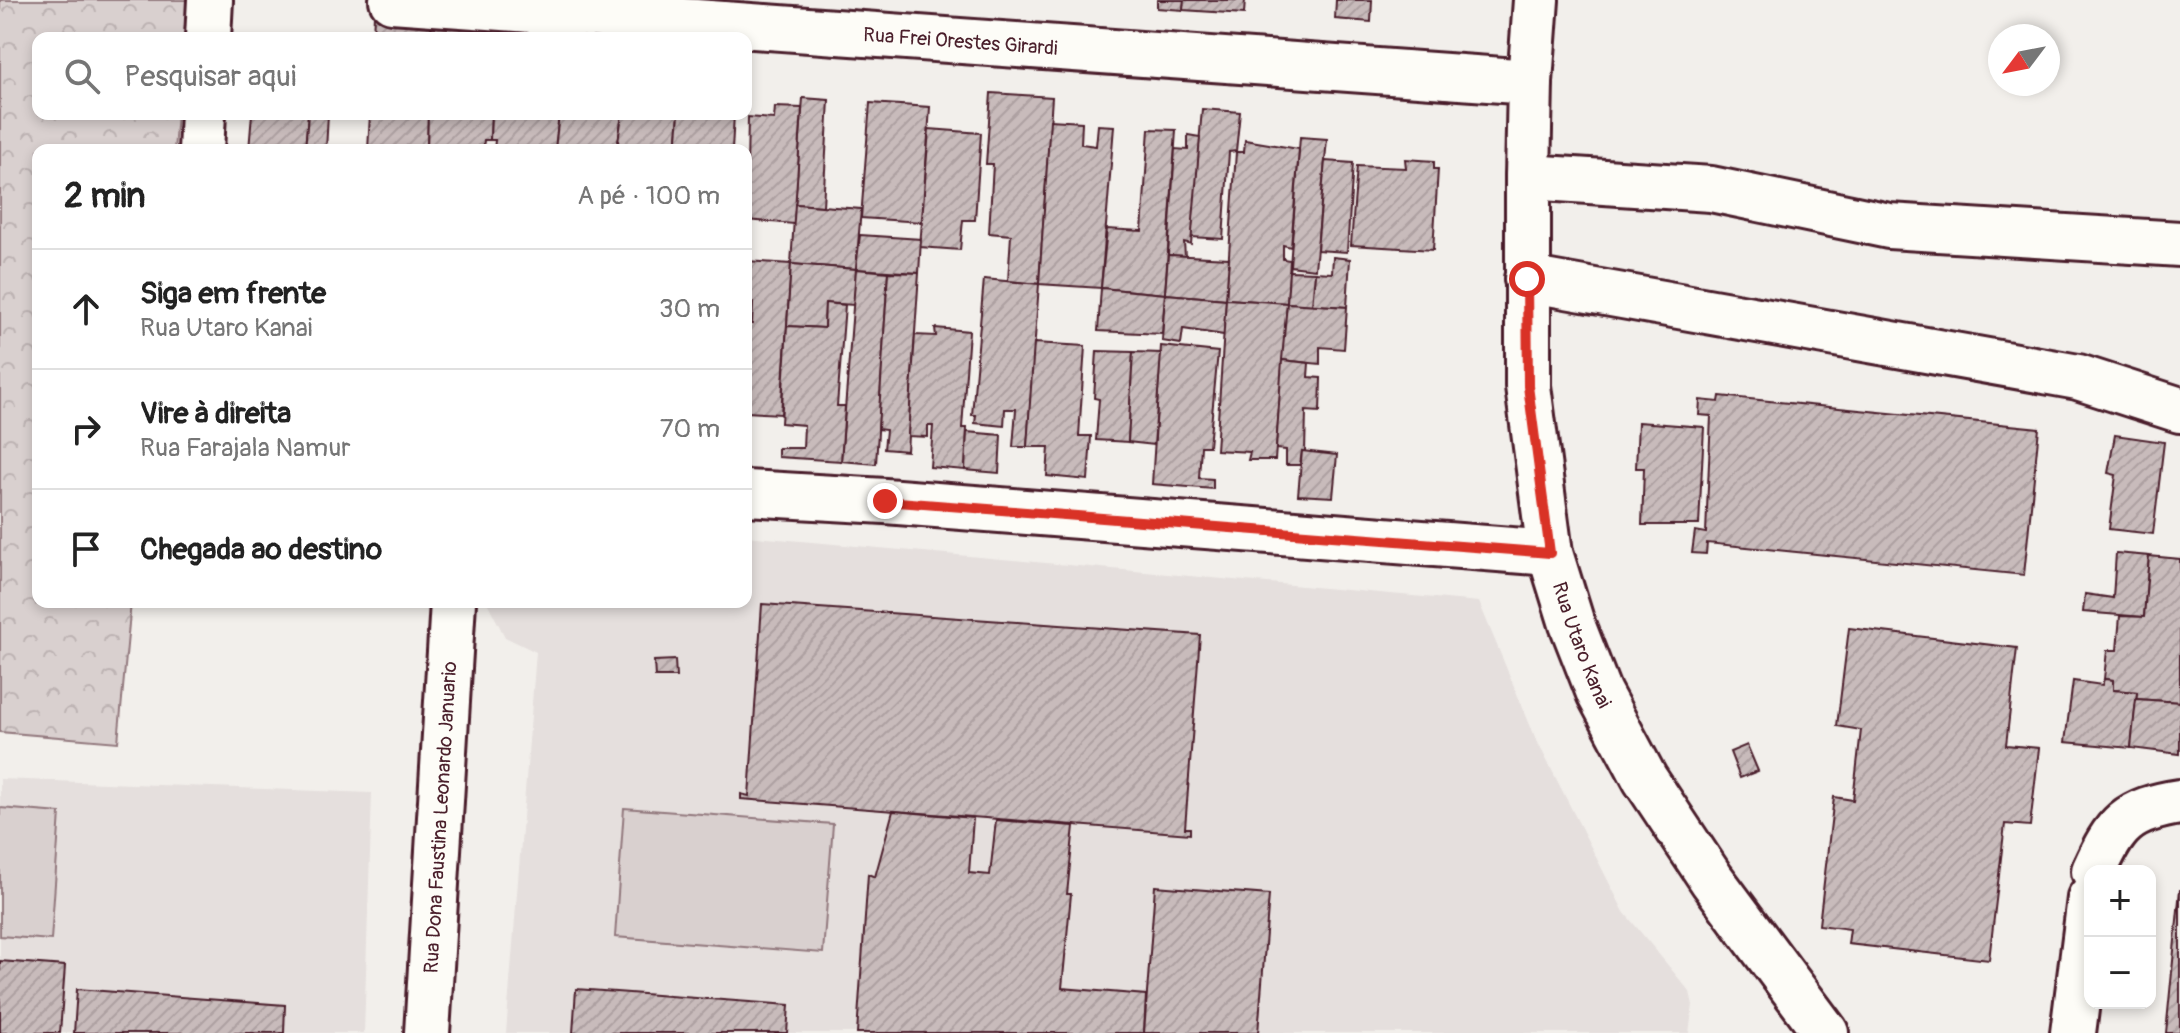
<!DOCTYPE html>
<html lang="pt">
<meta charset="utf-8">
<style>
body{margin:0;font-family:Pangolin,sans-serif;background:#f6f6f6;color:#222}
.controls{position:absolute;right:24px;bottom:24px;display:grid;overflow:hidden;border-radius:16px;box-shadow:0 4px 12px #0003}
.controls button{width:72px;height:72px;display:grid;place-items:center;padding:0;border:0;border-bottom:2px solid #e0e0e0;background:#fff;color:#222;font:40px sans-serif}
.compass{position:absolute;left:1988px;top:24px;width:72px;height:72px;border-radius:50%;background:#fff;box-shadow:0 4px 12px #0003;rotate:238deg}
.stop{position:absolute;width:24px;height:24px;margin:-18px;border:6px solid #d93025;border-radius:50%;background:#fff}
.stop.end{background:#d93025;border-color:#fff;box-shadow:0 2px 8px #0008}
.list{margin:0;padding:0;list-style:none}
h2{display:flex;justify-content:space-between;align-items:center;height:104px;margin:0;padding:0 32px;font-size:34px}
h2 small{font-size:26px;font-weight:400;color:#767676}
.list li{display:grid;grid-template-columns:52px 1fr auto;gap:24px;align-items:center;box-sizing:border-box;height:120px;padding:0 32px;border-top:2px solid #e0e0e0}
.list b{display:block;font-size:30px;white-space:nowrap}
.list p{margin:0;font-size:26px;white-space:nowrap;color:#767676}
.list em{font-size:26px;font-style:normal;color:#767676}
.icon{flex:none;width:44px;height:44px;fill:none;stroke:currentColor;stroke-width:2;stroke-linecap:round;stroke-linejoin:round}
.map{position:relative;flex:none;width:2180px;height:1033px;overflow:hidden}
.search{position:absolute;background:#fff;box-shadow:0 4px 12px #0003;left:32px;top:32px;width:720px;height:88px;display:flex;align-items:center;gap:20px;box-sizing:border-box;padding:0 28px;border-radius:16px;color:#767676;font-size:30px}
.panel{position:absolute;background:#fff;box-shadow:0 4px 12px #0003;left:32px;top:144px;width:720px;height:464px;border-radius:16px}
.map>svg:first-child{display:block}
</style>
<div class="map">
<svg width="2180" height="1033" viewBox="0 0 2180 1033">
<defs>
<pattern id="forest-crowns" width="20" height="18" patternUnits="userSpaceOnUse" patternTransform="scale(2)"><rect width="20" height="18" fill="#d9d0cf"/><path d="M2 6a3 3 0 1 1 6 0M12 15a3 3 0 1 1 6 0" fill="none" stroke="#bcb2b2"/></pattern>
<pattern id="building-hatch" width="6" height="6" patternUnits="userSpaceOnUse" patternTransform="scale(2)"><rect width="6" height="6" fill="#c8bbbb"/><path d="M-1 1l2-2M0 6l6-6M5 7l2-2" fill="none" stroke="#ada0a1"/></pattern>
</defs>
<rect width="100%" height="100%" fill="#f2efeb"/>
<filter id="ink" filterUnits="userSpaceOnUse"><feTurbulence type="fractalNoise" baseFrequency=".0125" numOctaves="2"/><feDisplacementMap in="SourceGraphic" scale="16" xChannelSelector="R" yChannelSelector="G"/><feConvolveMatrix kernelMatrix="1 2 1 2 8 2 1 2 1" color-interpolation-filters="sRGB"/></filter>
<g filter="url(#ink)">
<g fill="#e5dfdd">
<polygon points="746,536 1479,602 1535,737 1624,912 1690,992 1693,1005 1689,1033 506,1033 536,652 505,637 487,602 746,602"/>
<polygon points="0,779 372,793 364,1033 0,1033"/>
</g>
<polygon fill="url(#forest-crowns)" stroke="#92787d" stroke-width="2" points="0,0 188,0 184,38 38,38 38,114 177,114 174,150 38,150 38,602 131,602 118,742 0,732"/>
<g fill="#d9d0cf" stroke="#92787d" stroke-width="2">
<polygon points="0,808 60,813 51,940 0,936"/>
<polygon points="624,808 833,824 823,953 615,937"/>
</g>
<g fill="url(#building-hatch)" stroke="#4a1f2b" stroke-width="2">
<polygon points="1157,0 1184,0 1183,10 1157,8"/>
<polygon points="1184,0 1245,0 1244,14 1183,10"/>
<polygon points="1336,0 1372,0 1371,22 1335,19"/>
<polygon points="374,14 432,17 431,38 373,38"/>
<polygon points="432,17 494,22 493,38 431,38"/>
<polygon points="494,22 568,29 567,38 493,38"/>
<polygon points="991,93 1052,97 1039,284 1008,281 1011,235 989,233 993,164 986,164"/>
<polygon points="803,98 829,100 823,206 795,204"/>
<polygon points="870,103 930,107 922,222 861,218"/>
<polygon points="775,107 802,108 794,224 746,220 748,117 774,119"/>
<polygon points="1202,109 1240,112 1236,151 1229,152 1223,239 1191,237"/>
<polygon points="252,114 308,114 305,150 249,150"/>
<polygon points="308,114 328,114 326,150 305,150"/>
<polygon points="370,114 428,114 427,150 368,150"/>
<polygon points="428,114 491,114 490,140 484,140 483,150 427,150"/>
<polygon points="491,114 559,114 555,150 494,150 495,140 490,140"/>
<polygon points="559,114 622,114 617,150 555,150"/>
<polygon points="622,114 679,114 676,150 617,150"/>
<polygon points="679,114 734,114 732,150 676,150"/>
<polygon points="1050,120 1082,122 1081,144 1096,146 1098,125 1114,126 1101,288 1039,284"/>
<polygon points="929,129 981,133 975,220 963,220 960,250 920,247"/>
<polygon points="1149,129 1176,130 1165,294 1101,288 1107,229 1142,231"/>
<polygon points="1188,135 1200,137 1191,244 1184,242 1185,256 1168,255 1175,149 1188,150"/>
<polygon points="1300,137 1327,139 1315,269 1290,266"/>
<polygon points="1245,140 1299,149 1291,247 1283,245 1283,259 1290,260 1287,303 1226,299 1236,152 1244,152"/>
<polygon points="1405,159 1434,161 1434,169 1438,169 1433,250 1351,245 1357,166 1406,168"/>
<polygon points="1325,161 1353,163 1347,252 1317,250"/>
<polygon points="795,204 861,209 856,269 791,264"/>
<polygon points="860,235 921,239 919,273 856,269"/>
<polygon points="1168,255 1229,258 1226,299 1165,294"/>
<polygon points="1333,257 1350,259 1347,307 1312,305 1315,272 1332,273"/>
<polygon points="746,261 791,264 781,414 746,412 746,323 752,324 753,303 746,303"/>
<polygon points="791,264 856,269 854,305 825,303 824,328 787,326"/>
<polygon points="856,269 888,272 876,464 841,461"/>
<polygon points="1289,271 1315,272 1312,305 1287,303"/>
<polygon points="888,272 919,273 907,451 884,449 886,430 878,429"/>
<polygon points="984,279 1039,284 1027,447 1013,447 1016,409 1005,409 1004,426 975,423 976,415 972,415"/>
<polygon points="1101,288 1165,294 1162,334 1098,331"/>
<polygon points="1165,294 1226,299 1224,335 1183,329 1181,344 1162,341"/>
<polygon points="1226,299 1287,303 1275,460 1248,460 1250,452 1216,450"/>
<polygon points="825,303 845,305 837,406 845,406 841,461 778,457 778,448 803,448 804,425 781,423 787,326 824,328"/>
<polygon points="1287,303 1347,307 1344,349 1320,347 1320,364 1282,360"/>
<polygon points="935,328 969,331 962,428 967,428 965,470 930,467 933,426 928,426 928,437 908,436 915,335 936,336"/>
<polygon points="1034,343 1085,346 1079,436 1091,436 1088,480 1047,476 1049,447 1027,447"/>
<polygon points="1161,346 1218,352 1209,446 1201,446 1199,478 1213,479 1213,489 1152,484"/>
<polygon points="1097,351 1133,352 1128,442 1096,440 1099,399 1094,398"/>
<polygon points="1133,352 1161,353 1154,445 1128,442"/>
<polygon points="1282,360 1309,363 1308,377 1321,378 1320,412 1306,411 1305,452 1302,451 1300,465 1286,465 1286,450 1276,449"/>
<polygon points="1720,396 2039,428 2024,575 1707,543 1706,554 1692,553 1695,531 1706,533 1711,416 1699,415 1700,400 1719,402"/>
<polygon points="1638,422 1704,427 1699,525 1642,525 1644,468 1636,468"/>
<polygon points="967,432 1001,435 999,473 965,470"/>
<polygon points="2115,435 2164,442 2153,534 2109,529 2116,475 2108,473"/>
<polygon points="1302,451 1337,455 1333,497 1298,495"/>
<polygon points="2116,553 2149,556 2144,617 2083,612 2085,594 2113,598"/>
<polygon points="2149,556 2180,559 2180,702 2136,699 2137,692 2113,690 2113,680 2104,679 2107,650 2117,650 2120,616 2144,617"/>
<polygon points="762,604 1200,635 1185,828 1190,828 1190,834 741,799 741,794 749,796"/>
<polygon points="1849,628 2017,648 2006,745 2039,748 2030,826 2005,824 1989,960 1848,944 1850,929 1819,925 1834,797 1853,800 1861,730 1837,726"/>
<polygon points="675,660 676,677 655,677 654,661"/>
<polygon points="2104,679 2113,680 2113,690 2137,692 2131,748 2065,742 2073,681 2102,685"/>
<polygon points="2136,699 2180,702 2180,754 2131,748"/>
<polygon points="1747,745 1758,771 1740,778 1730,752"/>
<polygon points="893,811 973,818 969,873 990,875 996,820 1074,826 1067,894 1071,894 1062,988 1146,995 1144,1033 857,1033 868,874 875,877"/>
<polygon points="1155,886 1269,895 1258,1033 1144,1033"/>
<polygon points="2180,889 2180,1033 2166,1033"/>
<polygon points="0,961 65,966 60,1033 0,1033"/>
<polygon points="77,989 285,1005 284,1033 74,1033"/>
<polygon points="576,989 789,1005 787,1033 573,1033"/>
</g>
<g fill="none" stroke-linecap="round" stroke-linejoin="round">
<defs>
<g id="minor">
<path id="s1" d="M392,0L1530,82"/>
<path id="s2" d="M1536,0L1530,82L1528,177V386L1550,553L1572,624L1599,693L1645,779L1712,880L1826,1033"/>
<polyline points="208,38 210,0"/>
<polyline points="201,150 203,114"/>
<polyline points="1528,177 1711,189 1889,226 2180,244"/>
<polyline points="1527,279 2078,377 2180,410"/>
<polyline points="746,493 885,501 1550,553"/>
<path d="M2094,871C2115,824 2127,810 2180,802"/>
<path id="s3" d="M427,1033L453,602"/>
<polyline points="2073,1033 2090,898"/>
</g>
</defs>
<use href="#minor" stroke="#4a1f2b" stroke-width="50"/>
<use href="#minor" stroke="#fdfcf7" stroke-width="44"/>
</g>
</g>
<g fill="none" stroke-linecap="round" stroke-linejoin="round" filter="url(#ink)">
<polyline stroke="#d93025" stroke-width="10" points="885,501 1550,553 1528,386 1527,279"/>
</g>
<g text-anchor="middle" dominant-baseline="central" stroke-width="8" stroke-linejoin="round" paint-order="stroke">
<g font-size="20" fill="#4a1f2b" stroke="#fdfcf7">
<text stroke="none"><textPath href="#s1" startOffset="570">Rua Frei Orestes Girardi</textPath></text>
<text stroke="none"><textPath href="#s2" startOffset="652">Rua Utaro Kanai</textPath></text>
<text stroke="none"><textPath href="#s3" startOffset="216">Rua Dona Faustina Leonardo Januario</textPath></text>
</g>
</g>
</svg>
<div class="controls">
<button>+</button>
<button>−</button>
</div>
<svg class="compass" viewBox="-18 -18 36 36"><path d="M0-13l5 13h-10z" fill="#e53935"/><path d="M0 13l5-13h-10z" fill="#767676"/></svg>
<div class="stop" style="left:1527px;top:279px"></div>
<div class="stop end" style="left:885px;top:501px"></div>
<div class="search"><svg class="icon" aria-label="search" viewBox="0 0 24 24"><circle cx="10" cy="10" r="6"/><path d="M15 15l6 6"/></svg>Pesquisar aqui</div>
<section class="panel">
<h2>2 min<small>A pé · 100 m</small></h2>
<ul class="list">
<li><svg class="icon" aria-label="ahead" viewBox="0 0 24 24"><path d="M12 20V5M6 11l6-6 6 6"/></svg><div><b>Siga em frente</b><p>Rua Utaro Kanai</p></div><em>30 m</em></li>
<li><svg class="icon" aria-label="right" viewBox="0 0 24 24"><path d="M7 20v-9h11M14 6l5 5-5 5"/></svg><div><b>Vire à direita</b><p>Rua Farajala Namur</p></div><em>70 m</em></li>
<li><svg class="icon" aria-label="arrive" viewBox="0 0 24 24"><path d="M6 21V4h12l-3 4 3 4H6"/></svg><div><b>Chegada ao destino</b></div></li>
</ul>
</section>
</div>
